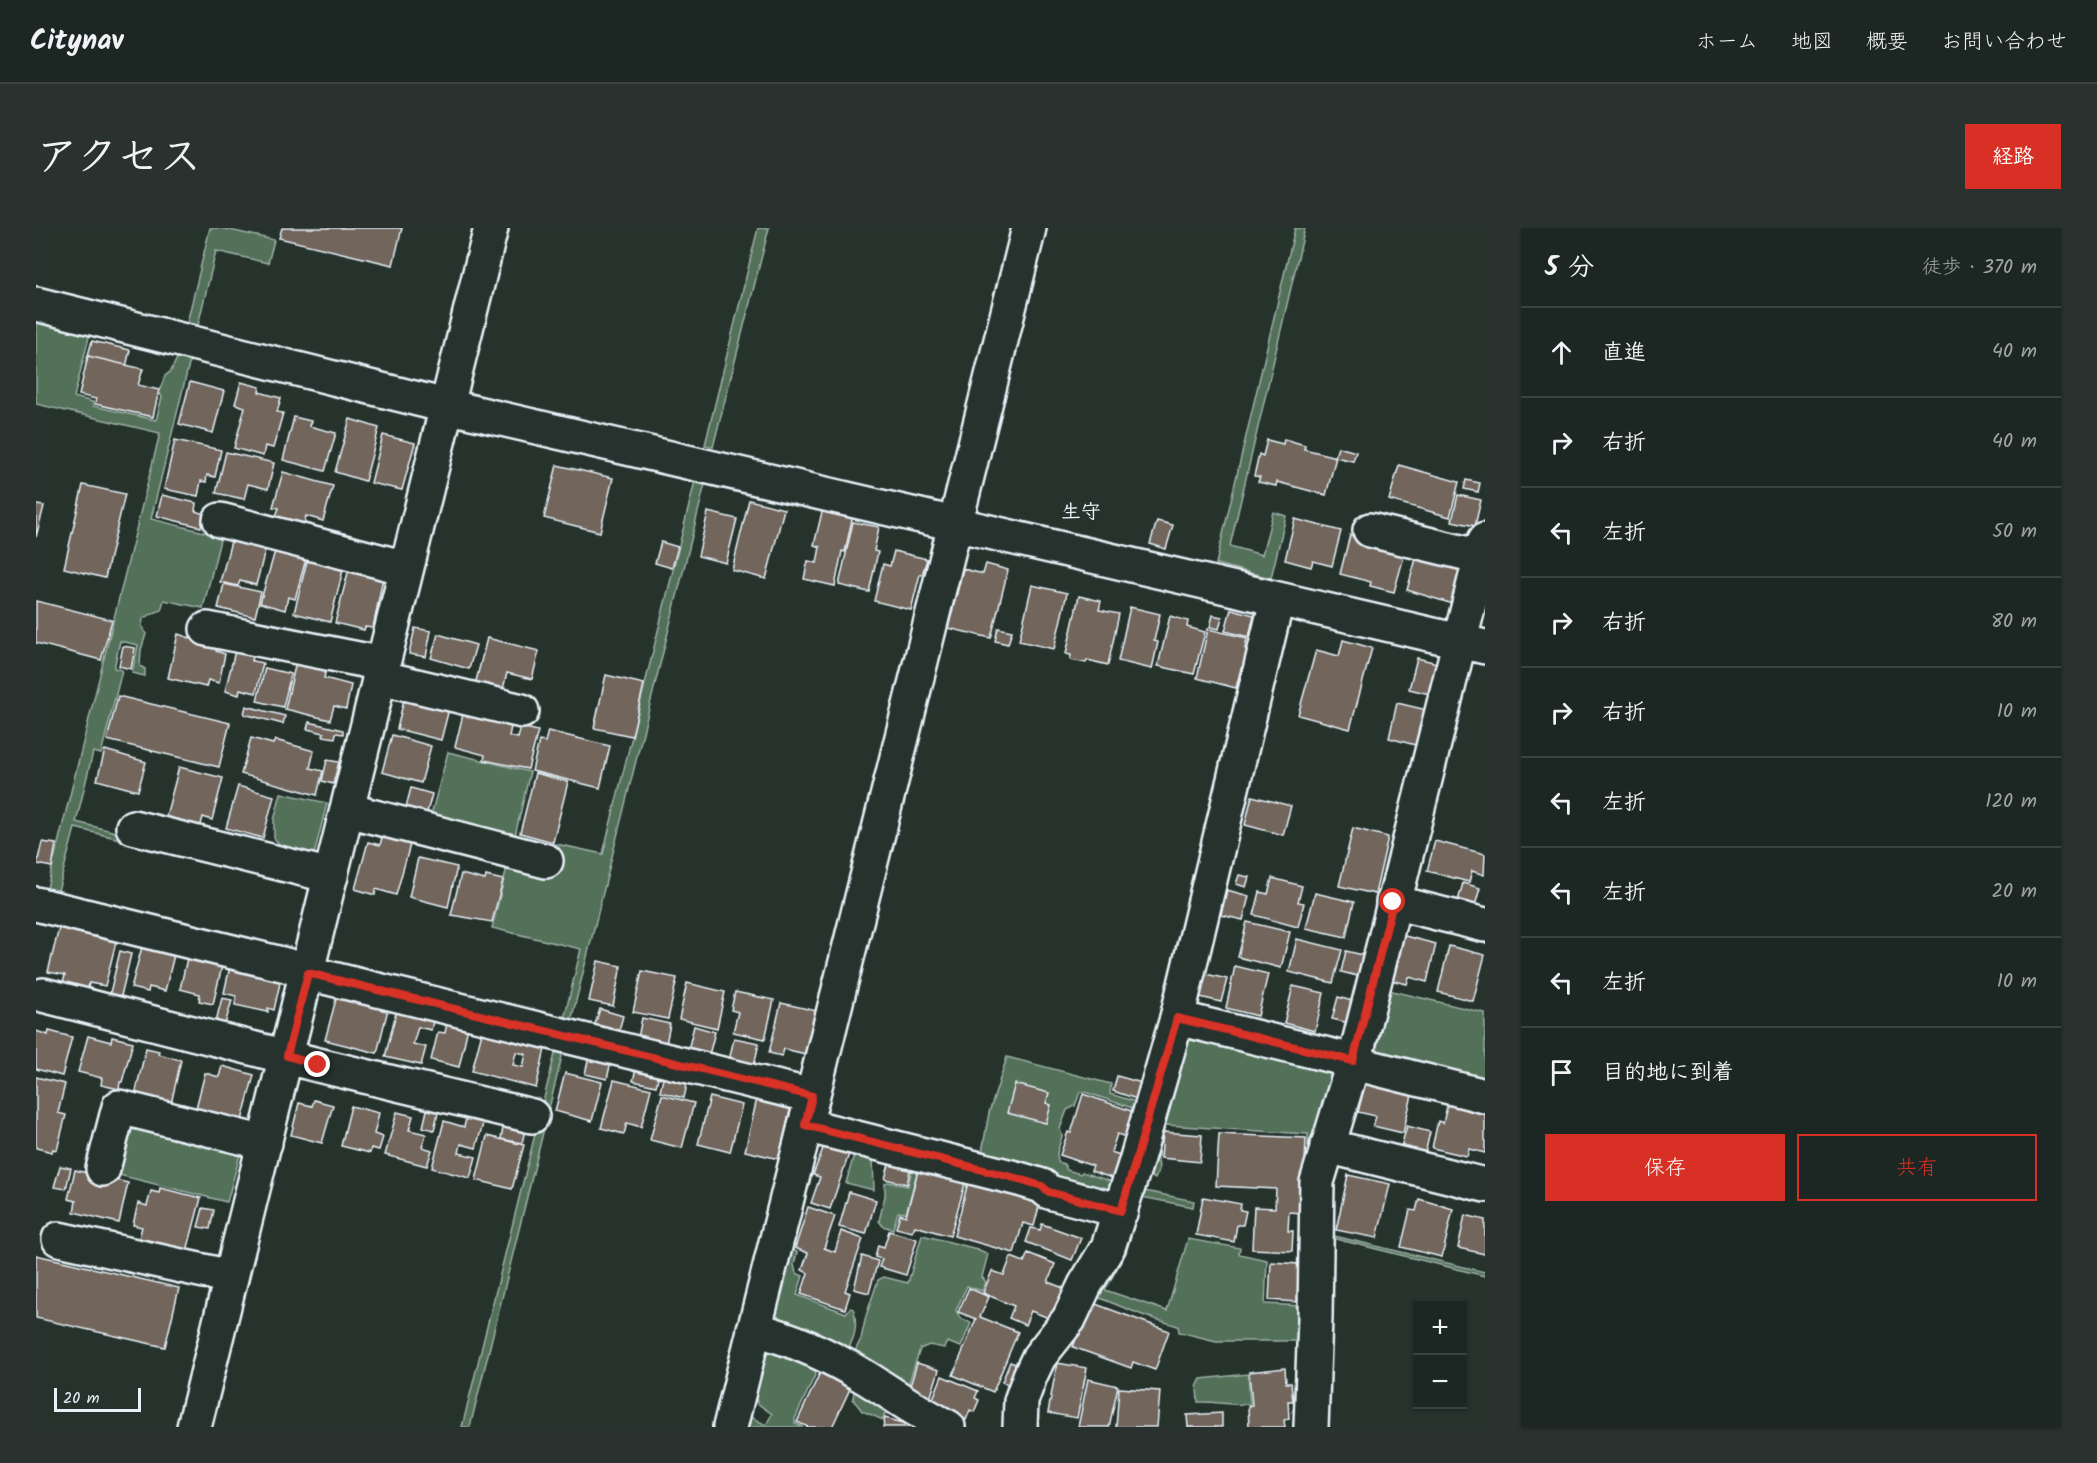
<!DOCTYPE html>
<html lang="ja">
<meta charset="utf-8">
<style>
body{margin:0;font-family:Kalam,"Klee One",sans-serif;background:#29322f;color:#f1f3f6}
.controls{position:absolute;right:18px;bottom:18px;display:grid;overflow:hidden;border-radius:0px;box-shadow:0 2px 4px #0004}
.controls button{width:54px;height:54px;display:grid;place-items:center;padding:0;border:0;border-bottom:2px solid #3a4340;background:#1c2622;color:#f1f3f6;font:30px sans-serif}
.scale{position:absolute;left:18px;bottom:15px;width:87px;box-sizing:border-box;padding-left:6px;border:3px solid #e8f1f8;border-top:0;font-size:16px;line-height:21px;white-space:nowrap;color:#e8f1f8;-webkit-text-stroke:4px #26332d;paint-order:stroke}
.stop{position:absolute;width:18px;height:18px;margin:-14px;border:4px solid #d93025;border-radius:50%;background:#fff}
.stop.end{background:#d93025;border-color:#fff;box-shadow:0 2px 6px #0008}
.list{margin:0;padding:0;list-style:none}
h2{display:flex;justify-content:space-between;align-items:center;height:78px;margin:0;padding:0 24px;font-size:26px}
h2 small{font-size:20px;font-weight:400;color:#a0a5a5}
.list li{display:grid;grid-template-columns:39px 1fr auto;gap:18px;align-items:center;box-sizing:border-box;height:90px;padding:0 24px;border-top:2px solid #3a4340}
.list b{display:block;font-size:22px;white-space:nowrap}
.list em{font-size:20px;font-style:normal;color:#a0a5a5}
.actions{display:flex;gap:12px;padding:18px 24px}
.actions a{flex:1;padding:14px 0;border:2px solid #d93025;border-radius:0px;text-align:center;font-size:21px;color:#d93025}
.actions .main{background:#d93025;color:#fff}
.icon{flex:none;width:33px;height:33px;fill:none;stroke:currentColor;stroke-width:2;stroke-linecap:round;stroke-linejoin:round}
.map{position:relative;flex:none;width:1449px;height:1199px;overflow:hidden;border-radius:0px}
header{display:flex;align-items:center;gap:36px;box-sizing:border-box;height:84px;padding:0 30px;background:#1c2622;border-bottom:2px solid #3a4340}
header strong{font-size:28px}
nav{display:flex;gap:33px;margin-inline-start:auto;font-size:21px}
.intro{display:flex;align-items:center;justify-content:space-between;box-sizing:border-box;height:144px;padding:0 36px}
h1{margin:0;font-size:42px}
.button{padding:15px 27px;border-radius:0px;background:#d93025;color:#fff;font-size:21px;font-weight:700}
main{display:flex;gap:36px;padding:0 36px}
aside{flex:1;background:#1c2622;border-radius:0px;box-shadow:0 2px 4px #0004}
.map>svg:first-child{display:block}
</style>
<header>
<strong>Citynav</strong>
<nav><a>ホーム</a><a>地図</a><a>概要</a><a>お問い合わせ</a></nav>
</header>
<div class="intro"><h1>アクセス</h1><a class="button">経路</a></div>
<main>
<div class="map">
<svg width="1449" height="1199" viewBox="0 0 1449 1199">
<rect width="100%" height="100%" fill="#26332d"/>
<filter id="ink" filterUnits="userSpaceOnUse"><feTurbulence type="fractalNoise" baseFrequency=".0167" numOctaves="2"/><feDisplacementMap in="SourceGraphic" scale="12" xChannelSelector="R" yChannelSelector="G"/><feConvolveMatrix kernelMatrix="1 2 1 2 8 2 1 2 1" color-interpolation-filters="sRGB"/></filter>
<g filter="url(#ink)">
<g fill="#527059" stroke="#9db0a8" stroke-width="1.5">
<polygon points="174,0 185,0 238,12 232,35 180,23 162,97 151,95"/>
<polygon points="722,0 733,0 677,219 669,217"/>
<polygon points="1259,0 1269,0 1194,318 1226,327 1237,284 1250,288 1235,350 1180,336"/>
<polygon points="0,92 54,105 38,169 57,174 57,178 120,192 126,169 123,164 129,148 135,143 142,128 154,132 115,291 185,308 167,380 128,372 125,382 107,390 106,399 110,406 105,422 104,438 109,441 109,448 96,445 102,417 84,413 78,440 86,442 65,526 57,524 40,594 273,653 271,657 39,600 19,674 8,672 124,205 0,176"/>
<polygon points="659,253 669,256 533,801 526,799 545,721 456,700 472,635 513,645 520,616 567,626"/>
<polygon points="412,524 494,544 478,612 394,591"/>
<polygon points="245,565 291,575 279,623 276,625 244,617 238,610 238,592"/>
<polygon points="1348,761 1449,785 1449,860 1331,831"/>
<polygon points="1149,806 1303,835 1272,928 1272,906 1129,897 1125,901 1122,931 1123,942 1119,951 1112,947"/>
<polygon points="522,814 529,816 434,1199 426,1199"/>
<polygon points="971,829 1075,856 1074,866 1107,876 1105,883 1049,864 1044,864 1039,878 1031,882 1024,901 1026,908 1021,925 1022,934 1028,936 1031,942 1044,946 1046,944 1077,954 1081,975 944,935 953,885"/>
<polygon points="87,896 205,923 191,974 75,945"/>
<polygon points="821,916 837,929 838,962 810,955"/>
<polygon points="879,929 883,937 870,985 862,984 857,1001 847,998 843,993 849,968 849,955 852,954 872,958"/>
<polygon points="1099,961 1158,973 1157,979 1106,969 1090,1025 1069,1062 1131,1083 1152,1011 1204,1020 1203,1026 1231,1032 1229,1076 1266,1078 1264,1113 1180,1113 1143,1104 1142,1098 1109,1088 1051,1065"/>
<polygon points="886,1007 941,1021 952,1026 946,1049 950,1054 946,1063 931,1058 920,1082 924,1090 935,1095 925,1119 911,1114 908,1120 893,1117 884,1121 868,1170 817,1127 825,1111 830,1088 842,1052 848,1049 872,1055"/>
<polygon points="1294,1007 1449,1044 1449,1048 1296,1010 1293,1199 1287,1199"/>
<path d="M753,1021L761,1024L758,1037L760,1045L767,1048L761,1067L810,1085L814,1080L818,1081C822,1103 818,1110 808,1130L786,1132L759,1191V1195L767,1199H710L713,1188L730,1197L736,1186L721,1175L719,1166L731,1122Z"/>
<path d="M1212,1146L1214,1176C1197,1178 1180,1173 1162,1174L1161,1159L1165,1151Z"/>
<polygon points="825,1152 878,1194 849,1185 847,1192 826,1183 817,1171 818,1164"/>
</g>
<g fill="#71655c" stroke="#e8f1f8" stroke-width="1.5" fill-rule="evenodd">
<polygon points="246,0 366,0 357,37 243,10"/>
<polygon points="56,113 94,122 89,143 50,134"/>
<polygon points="52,128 107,141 102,157 123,162 117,189 59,176 60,171 43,167"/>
<polygon points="154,154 188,163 177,205 143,196"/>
<polygon points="205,154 224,159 223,164 245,170 241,184 247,185 237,220 229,218 227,228 198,220 209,179 199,176"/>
<polygon points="258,189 275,193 273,198 300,205 289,243 247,232"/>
<polygon points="314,191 343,200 329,253 299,244"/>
<polygon points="347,207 379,215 366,262 335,255"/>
<polygon points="1248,211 1269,217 1268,221 1300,229 1290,267 1241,254 1240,258 1222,254 1224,249 1218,248 1223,226 1227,228 1231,212 1247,216"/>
<polygon points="139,212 185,222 179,249 171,247 170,254 165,253 162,268 128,261"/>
<polygon points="1302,219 1320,224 1317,233 1299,229"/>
<polygon points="190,224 238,235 232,261 212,256 208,271 180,265"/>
<polygon points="521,237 577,250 564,304 508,290"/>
<polygon points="1363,237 1423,254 1414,289 1353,272"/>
<polygon points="247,244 297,258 287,293 270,288 268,296 240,288 243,280 237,279"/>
<polygon points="1430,252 1444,255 1442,264 1428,261"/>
<polygon points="47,257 89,266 69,350 28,340"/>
<polygon points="126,267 160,275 159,283 168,286 165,299 121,288"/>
<polygon points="1422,267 1445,272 1439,298 1416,293"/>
<polygon points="713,272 748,281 730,351 696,342"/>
<polygon points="0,277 8,278 0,309"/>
<polygon points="787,280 817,287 809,324 806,323 799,358 768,351 772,333 781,335 784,319 778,317"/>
<polygon points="672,284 701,291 690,335 662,328"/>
<polygon points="1259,291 1305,303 1296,338 1277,333 1275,339 1249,332"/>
<polygon points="1121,293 1137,297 1130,321 1114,316"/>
<polygon points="817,294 843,299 838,323 842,324 833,364 803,357"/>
<polygon points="197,306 231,315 220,357 204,353 202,358 184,354"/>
<polygon points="1314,307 1370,321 1358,364 1334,358 1335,354 1304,346"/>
<polygon points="625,314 642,319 636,340 619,335"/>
<polygon points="239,323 271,327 259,371 252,369 249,382 224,375"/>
<polygon points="858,323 891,331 886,347 884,346 875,382 838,373 847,336 854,338"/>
<polygon points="1382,324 1426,337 1421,351 1425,352 1417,376 1371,362"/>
<polygon points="272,329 308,338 294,394 258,385"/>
<polygon points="950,336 972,342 955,410 912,400 927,341 947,346"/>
<polygon points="314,337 348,345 337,400 329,399 328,402 299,395"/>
<polygon points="188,356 225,364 219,389 182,380"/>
<polygon points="996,357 1031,365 1018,421 983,413"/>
<polygon points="1043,368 1065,373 1063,382 1083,386 1072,437 1051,432 1050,435 1034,432 1035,427 1030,426"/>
<polygon points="0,373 76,392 65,432 0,415"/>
<polygon points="1094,379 1124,386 1118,413 1122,414 1116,441 1082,433"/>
<polygon points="1195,381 1218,387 1213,409 1189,403"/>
<polygon points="1177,387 1186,389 1183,401 1174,399"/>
<polygon points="1134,388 1152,393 1151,399 1169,404 1158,446 1122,438"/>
<polygon points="379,400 395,403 390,429 373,426"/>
<polygon points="962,400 976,403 972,416 959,413"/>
<polygon points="1172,401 1211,410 1209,421 1214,422 1209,440 1205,440 1200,460 1161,450"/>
<polygon points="155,405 183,411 180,423 189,426 183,455 172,452 170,459 132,450 142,406 154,410"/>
<polygon points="402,406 440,417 433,441 395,430"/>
<polygon points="451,410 503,423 496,451 471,445 466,465 439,457"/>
<polygon points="1307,412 1336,420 1314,501 1262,487 1280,422 1303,428"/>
<polygon points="201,415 219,419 216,433 227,435 220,465 204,461 203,467 189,463"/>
<polygon points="87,418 99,420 95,441 83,438"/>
<polygon points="1381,430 1405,436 1398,467 1373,461"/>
<polygon points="260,434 290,441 288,450 315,457 310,481 298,478 294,492 249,481"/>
<polygon points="229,440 255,446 247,479 221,473"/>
<polygon points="570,447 608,456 596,508 558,500"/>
<polygon points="369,467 414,477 405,512 361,501"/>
<polygon points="82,468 194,495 183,539 71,512"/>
<polygon points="1361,475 1391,482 1383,518 1353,510"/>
<polygon points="210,478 249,488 247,496 208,486"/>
<polygon points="429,478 477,490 473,508 482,510 485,499 502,503 492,541 448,532 449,527 419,519"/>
<polygon points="273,494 307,502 307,506 300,505 299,510 287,508 288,505 271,501"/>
<polygon points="512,503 574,518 564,560 496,543 503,513 509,514"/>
<polygon points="356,507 395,518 385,555 346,544"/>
<polygon points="215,510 237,516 239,512 278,523 274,540 287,543 281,567 205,546"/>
<polygon points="69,522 110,534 102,563 61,552"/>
<polygon points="291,532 303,534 297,556 286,553"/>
<polygon points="143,539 187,550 176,592 167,589 164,600 129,592"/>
<polygon points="499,545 532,554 517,614 484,605"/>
<polygon points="202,558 238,568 227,610 190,600"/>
<polygon points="375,560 396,566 390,588 369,583"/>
<polygon points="1216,568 1255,578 1247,607 1209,597"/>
<polygon points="1317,600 1352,609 1339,666 1303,658"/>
<polygon points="347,606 375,613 360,667 340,661 339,667 319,661 332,614 344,617"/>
<polygon points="1399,613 1449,626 1448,647 1436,643 1433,654 1391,643"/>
<polygon points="6,614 20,616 16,639 1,636"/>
<polygon points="382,630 421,639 412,679 373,669"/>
<polygon points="425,646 449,652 450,648 467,652 456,694 415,687"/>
<polygon points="1203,647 1213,649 1210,659 1200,656"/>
<polygon points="1236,650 1266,658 1262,674 1268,675 1262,699 1218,687 1224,664 1232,666"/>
<polygon points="1427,655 1444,660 1439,678 1422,673"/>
<polygon points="1191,662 1213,668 1207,692 1185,687"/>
<polygon points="1279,665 1318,674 1310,709 1270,700"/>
<polygon points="1211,694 1254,704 1245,740 1202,729"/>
<polygon points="24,696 81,710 69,758 53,755 52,761 27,755 29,747 12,744"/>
<polygon points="1365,707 1400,716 1391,754 1373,749 1371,756 1354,752"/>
<polygon points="1261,711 1306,722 1297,755 1253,744"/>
<polygon points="107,715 139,723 129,763 113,759 112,764 95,760"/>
<polygon points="1413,718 1449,727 1437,773 1402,764"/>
<polygon points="84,723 95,726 85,768 74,765"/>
<polygon points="1310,723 1331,728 1326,749 1305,744"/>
<polygon points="152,726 187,734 177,776 163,773 164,766 144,761"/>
<polygon points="562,733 585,738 577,778 553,773"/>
<polygon points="195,734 246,746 238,782 232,780 232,784 199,777 200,768 188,765"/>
<polygon points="1199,738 1232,746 1222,788 1190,780"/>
<polygon points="606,743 641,750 632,791 597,784"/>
<polygon points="1170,746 1191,751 1185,774 1164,769"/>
<polygon points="651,755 689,764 681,800 643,791"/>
<polygon points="1257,758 1288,765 1279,803 1248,795"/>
<polygon points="303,760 354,773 341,825 289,812"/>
<polygon points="699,764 738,772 729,811 697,804 702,784 695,782"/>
<polygon points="1302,769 1323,775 1317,796 1296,791"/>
<polygon points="186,770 196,772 189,796 180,793"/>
<polygon points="745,775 781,783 770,826 748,821 746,828 733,825"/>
<polygon points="362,777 399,786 395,802 382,799 377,816 390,819 385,837 349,829"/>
<polygon points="564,781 587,788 582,806 558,799"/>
<polygon points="412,790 433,795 423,839 395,832 402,804 409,805"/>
<polygon points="606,790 634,796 630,816 602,810"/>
<path d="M448,796L511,812L500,860L436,843ZM480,824L490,826L487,839L477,837Z"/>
<polygon points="658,798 679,804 673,827 652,822"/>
<polygon points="0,803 12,807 13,803 36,809 26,848 0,841"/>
<polygon points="52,808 75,814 76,809 97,814 86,854 84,854 83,861 65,857 66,850 42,844"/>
<polygon points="698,810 723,815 718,838 693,833"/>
<polygon points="110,820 123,823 122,826 145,832 135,876 99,867"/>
<polygon points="554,824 576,829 571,851 549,846"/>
<polygon points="601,836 624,841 620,858 597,853"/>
<polygon points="186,838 218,847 205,896 159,884 169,845 183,849"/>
<polygon points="629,841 653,847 648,870 624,864"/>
<polygon points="529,845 566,854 556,893 519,883"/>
<polygon points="1081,848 1106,855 1101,871 1077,863"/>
<polygon points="0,849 29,856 22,885 30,887 21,922 17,921 16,924 0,920"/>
<polygon points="578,852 615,861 605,899 591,895 588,906 565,900"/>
<polygon points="1330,852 1354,857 1353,862 1376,867 1367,905 1337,898 1340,888 1322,884"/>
<polygon points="979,856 1013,865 1010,875 1015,877 1010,895 971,885"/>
<polygon points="722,866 756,874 743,931 709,923"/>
<polygon points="1047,866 1101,885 1093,910 1081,906 1075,924 1090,929 1082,952 1055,943 1057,938 1024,927 1032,904 1035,905"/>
<polygon points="626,867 658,875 646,920 614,912"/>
<polygon points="674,869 706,877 694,924 662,916"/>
<polygon points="278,872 297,877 286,915 255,907 263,875 276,878"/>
<polygon points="1412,874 1449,883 1449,925 1433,921 1431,928 1396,920 1402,893 1407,895"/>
<polygon points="315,878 343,885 338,906 347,909 343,922 335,920 334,925 305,918"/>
<polygon points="392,878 403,881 398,902 387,899"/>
<polygon points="361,884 377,888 373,902 390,906 386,919 396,922 391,938 349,927"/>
<polygon points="431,887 448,892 440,920 425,916 423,925 440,929 434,950 396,940 408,893 428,899"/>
<polygon points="468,894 490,898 486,915 465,911"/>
<polygon points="1371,898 1394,904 1389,926 1365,919"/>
<polygon points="1127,904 1166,907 1164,934 1125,930"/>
<polygon points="1183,906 1270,910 1267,985 1253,984 1252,1003 1257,1003 1256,1023 1216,1021 1218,979 1239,980 1240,961 1180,958"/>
<polygon points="451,908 488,917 476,961 440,952"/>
<polygon points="789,915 814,923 794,981 775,975 784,949 777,947"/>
<polygon points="855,929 876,934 871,956 849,951"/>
<polygon points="24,938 35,940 30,961 18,959"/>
<polygon points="883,939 915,948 914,952 929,956 914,1008 879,998 876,1004 860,1000 864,986 870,988"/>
<polygon points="39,942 92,955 83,995 38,984 40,973 32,971"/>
<polygon points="935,943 1007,963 998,998 987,995 978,1025 918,1008"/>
<polygon points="1312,947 1354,956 1341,1010 1300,1002"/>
<polygon points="124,960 165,970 151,1023 103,1010 106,999 97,997 102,975 111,978 115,963 123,965"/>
<polygon points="813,964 840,972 830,1006 803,999"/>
<polygon points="1167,969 1205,976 1204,982 1210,983 1207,997 1201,997 1198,1014 1160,1007"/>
<polygon points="1383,971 1417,981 1406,1029 1365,1019 1374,982 1380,983"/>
<polygon points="772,979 799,988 788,1020 799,1024 805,1003 827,1011 809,1063 814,1065 809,1081 765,1066 772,1045 766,1042 772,1025 759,1020"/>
<polygon points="167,980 178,982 174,1001 162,999"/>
<polygon points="1429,987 1449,992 1449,1026 1422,1020"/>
<polygon points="1006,996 1045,1010 1036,1032 990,1014 995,1000 1004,1002"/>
<polygon points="853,1003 881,1011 870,1047 843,1039 846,1031 839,1029 842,1017 848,1019"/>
<polygon points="992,1025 1019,1036 1012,1054 1035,1063 1023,1094 995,1083 989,1097 973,1090 978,1078 947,1065 956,1043 968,1047 975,1029 988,1034"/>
<polygon points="0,1027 143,1060 129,1119 0,1090"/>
<polygon points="826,1028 842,1033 833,1065 818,1061"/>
<polygon points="1235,1034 1263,1036 1261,1074 1233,1072"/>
<polygon points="933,1060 953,1069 944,1089 982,1104 957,1164 917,1147 940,1091 922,1084"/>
<polygon points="1054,1074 1133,1103 1119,1142 1097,1134 1095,1140 1037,1119"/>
<polygon points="789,1134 820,1148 796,1199 772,1199 761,1194"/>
<polygon points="974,1134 990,1140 983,1160 966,1154"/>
<polygon points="881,1135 903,1142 894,1171 872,1165"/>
<polygon points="1021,1135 1051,1140 1041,1190 1012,1185"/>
<polygon points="1249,1140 1250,1155 1255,1155 1257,1173 1252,1173 1253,1191 1248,1192 1249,1199 1213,1199 1212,1178 1216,1177 1213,1144"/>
<polygon points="906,1148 942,1163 939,1170 943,1172 938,1184 934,1182 930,1192 894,1178"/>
<polygon points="1052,1151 1082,1158 1073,1199 1042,1199"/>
<polygon points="1083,1160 1124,1163 1121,1199 1080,1199"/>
<polygon points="1186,1185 1186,1199 1152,1199 1151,1187"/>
<polygon points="849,1190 882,1199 847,1199"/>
</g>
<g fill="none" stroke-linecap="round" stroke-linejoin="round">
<defs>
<g id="minor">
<polyline points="0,76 410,178 1449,419"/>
<polyline points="184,292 370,340"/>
<polyline points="1334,302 1445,329"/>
<polyline points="171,401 347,436"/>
<polyline points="343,449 486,483"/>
<polyline points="311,582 510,633"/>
<polyline points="97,599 295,648"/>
<polyline points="1357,674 1449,697"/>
<polyline points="0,676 250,737 272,745 776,868"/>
<polyline points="7,767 282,837 496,888"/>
<polyline points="1141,790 1317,833 1330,838 1449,868"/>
<polyline points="769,897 983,951 1006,958 1013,964 1085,983"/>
<polyline points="1291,918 1449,957"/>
<polyline points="67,941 83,879 229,915"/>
<polyline points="23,1011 195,1049"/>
<path d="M718,1101C758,1111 794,1128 829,1149C857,1166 882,1185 912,1199"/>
<polyline points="158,1199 455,0"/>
<polyline points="694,1199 993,0"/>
<polyline points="984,1199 985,1173 994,1148 1003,1129 1033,1091 1049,1057 1072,1019 1099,937 1141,790 1241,372"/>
<polyline points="1275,1199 1279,1090 1281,954 1322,819 1449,312"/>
</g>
</defs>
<use href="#minor" stroke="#e8f1f8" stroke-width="38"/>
<use href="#minor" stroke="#26332d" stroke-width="33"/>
</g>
</g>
<g fill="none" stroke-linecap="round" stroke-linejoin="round" filter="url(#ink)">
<polyline stroke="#d93025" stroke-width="8" points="282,837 251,828 272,745 776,868 769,897 983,951 1006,958 1013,964 1085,983 1141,790 1317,833 1357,674"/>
</g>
<g text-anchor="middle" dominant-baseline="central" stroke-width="4.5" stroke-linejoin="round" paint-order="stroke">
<g font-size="20" font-weight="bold" fill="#e8f1f8" stroke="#26332d">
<text x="1045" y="285">生守</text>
</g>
</g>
</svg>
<div class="controls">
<button>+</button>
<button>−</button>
</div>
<div class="scale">20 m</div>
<div class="stop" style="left:1357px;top:674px"></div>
<div class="stop end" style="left:282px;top:837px"></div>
</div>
<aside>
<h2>5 分<small>徒歩 · 370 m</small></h2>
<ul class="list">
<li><svg class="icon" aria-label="ahead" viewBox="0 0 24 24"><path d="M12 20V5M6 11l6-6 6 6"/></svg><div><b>直進</b></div><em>40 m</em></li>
<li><svg class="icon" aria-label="right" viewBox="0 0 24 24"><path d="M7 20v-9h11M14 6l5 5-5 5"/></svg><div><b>右折</b></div><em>40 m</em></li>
<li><svg class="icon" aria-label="left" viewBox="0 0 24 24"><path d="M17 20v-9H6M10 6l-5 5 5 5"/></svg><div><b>左折</b></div><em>50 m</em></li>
<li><svg class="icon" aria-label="right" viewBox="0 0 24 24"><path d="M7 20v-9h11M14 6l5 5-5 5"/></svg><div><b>右折</b></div><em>80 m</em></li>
<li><svg class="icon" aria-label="right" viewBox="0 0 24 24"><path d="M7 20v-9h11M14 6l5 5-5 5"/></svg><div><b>右折</b></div><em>10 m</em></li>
<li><svg class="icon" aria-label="left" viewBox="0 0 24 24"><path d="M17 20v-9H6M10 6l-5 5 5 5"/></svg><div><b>左折</b></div><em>120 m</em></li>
<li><svg class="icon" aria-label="left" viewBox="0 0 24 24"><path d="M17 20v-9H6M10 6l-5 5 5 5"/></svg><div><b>左折</b></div><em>20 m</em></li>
<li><svg class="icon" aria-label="left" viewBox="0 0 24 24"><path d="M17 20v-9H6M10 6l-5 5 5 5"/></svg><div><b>左折</b></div><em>10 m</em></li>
<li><svg class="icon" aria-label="arrive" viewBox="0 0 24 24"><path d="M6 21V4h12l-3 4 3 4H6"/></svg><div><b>目的地に到着</b></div></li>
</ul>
<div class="actions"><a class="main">保存</a><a>共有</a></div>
</aside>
</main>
